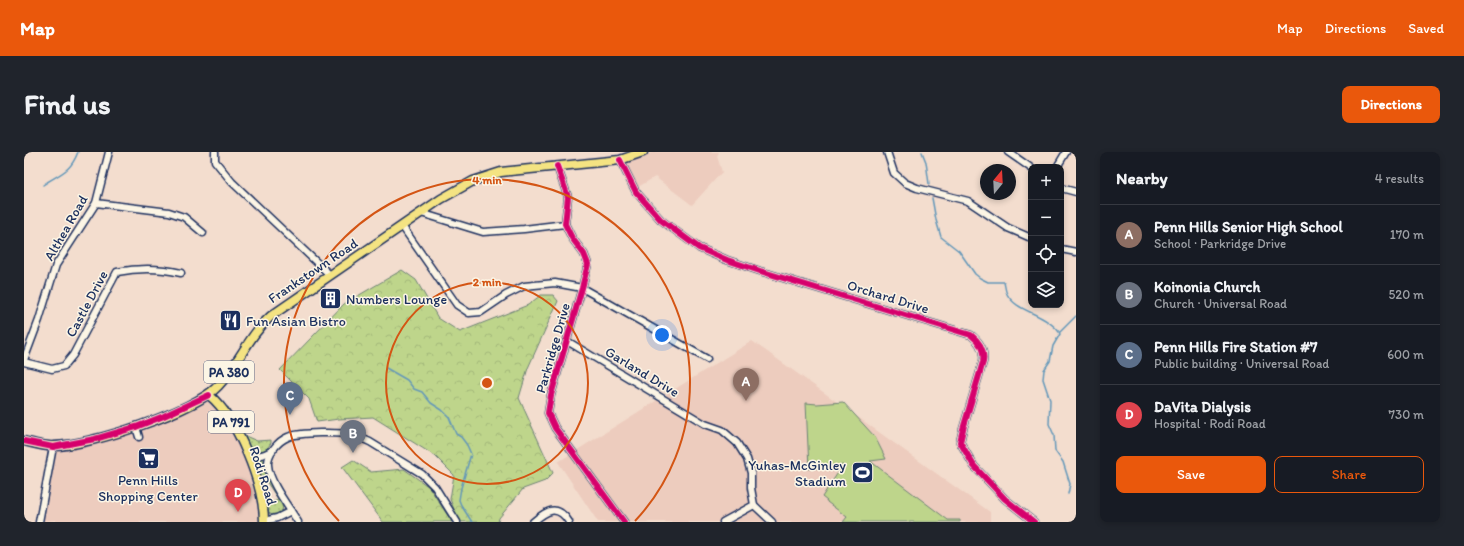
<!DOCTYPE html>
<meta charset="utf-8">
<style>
body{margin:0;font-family:Itim,sans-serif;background:#20242c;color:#f1f3f6}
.controls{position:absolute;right:12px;top:12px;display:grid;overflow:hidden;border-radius:8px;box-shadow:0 2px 6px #0003}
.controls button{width:36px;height:36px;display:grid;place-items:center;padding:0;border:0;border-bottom:1px solid #363941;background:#171b24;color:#f1f3f6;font:20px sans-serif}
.compass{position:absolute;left:956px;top:12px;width:36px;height:36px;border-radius:50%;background:#171b24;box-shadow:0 2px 6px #0003;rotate:18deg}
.you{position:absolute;left:638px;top:183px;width:14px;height:14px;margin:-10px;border:3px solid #fff;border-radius:50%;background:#1a73e8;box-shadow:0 0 0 6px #1a73e833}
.badge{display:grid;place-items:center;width:26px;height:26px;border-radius:50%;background:#ea580c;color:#fff;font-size:13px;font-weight:700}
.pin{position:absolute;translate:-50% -33px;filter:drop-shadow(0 1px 2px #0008)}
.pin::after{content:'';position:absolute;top:21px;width:14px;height:12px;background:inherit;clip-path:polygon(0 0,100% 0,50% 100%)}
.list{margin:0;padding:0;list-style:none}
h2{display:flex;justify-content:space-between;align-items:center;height:52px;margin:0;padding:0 16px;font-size:17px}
h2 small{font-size:13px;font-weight:400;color:#9ea1a6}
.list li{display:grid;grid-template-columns:26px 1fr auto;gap:12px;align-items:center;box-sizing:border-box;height:60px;padding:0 16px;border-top:1px solid #363941}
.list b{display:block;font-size:15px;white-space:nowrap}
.list p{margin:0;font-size:13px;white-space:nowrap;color:#9ea1a6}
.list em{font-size:13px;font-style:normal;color:#9ea1a6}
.actions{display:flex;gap:8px;padding:12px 16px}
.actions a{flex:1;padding:9px 0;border:1px solid #ea580c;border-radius:8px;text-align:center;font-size:14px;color:#ea580c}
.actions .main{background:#ea580c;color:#fff}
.icon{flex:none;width:22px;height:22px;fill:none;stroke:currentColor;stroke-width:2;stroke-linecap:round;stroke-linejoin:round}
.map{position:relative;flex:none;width:1052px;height:370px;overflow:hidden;border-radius:8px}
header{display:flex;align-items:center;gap:24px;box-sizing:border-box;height:56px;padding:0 20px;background:#ea580c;color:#fff}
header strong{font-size:19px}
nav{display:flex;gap:22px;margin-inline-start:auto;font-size:14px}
.intro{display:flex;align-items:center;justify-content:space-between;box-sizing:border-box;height:96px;padding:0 24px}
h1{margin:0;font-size:28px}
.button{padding:10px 18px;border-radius:8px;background:#ea580c;color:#fff;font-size:14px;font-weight:700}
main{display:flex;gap:24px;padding:0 24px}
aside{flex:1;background:#171b24;border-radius:8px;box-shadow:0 2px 6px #0003}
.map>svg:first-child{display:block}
</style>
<header>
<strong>Map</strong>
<nav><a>Map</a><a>Directions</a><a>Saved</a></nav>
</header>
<div class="intro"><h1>Find us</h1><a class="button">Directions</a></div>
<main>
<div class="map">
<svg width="1052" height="370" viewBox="0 0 1052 370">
<defs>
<pattern id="green-dots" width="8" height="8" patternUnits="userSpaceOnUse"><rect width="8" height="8" fill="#bed58b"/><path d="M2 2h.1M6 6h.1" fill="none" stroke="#a3b77a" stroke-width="1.8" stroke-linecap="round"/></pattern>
<pattern id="forest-crowns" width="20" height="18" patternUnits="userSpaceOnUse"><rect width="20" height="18" fill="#bed58b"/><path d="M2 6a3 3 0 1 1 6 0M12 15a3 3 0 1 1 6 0" fill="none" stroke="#a3b77a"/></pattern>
</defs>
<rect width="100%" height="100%" fill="#f3ddce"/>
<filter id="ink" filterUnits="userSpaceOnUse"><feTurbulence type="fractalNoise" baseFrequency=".025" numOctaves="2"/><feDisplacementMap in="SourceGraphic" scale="8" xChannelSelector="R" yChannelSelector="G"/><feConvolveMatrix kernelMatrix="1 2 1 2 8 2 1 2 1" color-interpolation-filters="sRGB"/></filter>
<g filter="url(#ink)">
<g fill="#edccbe">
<polygon points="629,0 695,0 693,4 698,20 668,53 631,25 614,35 600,11"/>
<polygon points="728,189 966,360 966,370 574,370 534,310"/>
<polygon points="185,243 189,253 210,284 224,312 240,370 31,370 31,368 20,370 15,367 29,295 71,287"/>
</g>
<g fill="url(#green-dots)" stroke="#6c8274">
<path d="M204,255L219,283L233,289L247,288V291C233,312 224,295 215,280C210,272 206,264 201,256Z"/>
<path d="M229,305H241C234,329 263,343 258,359L251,364L244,361L242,355L254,347L234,317H232L228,306Z"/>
</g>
<g fill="url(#forest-crowns)" stroke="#6c8274">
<polygon points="378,118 392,128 414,166 436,180 504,153 517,143 529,143 534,149 504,216 495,246 529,321 521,329 499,337 475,366 474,370 435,370 426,347 430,323 411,304 349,265 315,267 293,270 285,247 256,218 320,152"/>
<polygon points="329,308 347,320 380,317 405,335 428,370 359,370 318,315"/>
</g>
<polygon fill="#bed58b" stroke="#6c8274" points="819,250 851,285 862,307 846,309 924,368 936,368 936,370 819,370 823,365 803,350 803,349 798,345 819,313 785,317 782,251 793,252"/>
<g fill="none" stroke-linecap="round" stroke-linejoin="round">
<g stroke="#6397b9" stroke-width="1.5">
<polyline points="898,0 902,10 905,32"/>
<path d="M19,33C36,21 46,21 54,0"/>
<path d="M908,46L912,68L917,85L935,99L951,122L956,126L964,130H980C981,134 981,138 983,142C992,160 1021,161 1035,180L1036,182L1029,194L1026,209L1020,218L1019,227L1026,248L1025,272L1030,283L1031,299L1039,310L1046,332L1044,342"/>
<polyline points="1036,180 1052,164"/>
<polyline points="362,216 383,228 390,237 398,240 407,251 418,258 425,265 432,282 437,285 443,293 447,302 437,336 435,348 437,353 448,370"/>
</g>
<defs>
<g id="minor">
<polyline points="191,0 191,9 208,30 306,123"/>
<polyline points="863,0 870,21 881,31 893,36 944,49 984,76 1007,86"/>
<polyline points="984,0 1007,16"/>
<path d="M596,8L612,40L637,68L675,96L703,108L736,119L947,183C956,190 961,198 959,210L939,277L936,290L950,314L981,347L1010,370"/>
<polyline points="533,14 544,45 541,72 548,86 560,102 564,112 558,136 527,243 524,261 531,276 600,370"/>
<polyline points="1033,15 1042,0"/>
<polyline points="1037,36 1052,40"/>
<polyline points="72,51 145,60 160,65 179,81"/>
<polyline points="397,61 459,80 500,77 541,72"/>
<polyline points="378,74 433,153 445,161 457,160 482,143 500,134 531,131 558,136 683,207"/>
<polyline points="1037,97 1052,100"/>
<polyline points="543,189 681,272 698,278 713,291 723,307 727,321 727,336 730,353 699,370"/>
<polyline points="0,208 15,168 32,113 72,51 85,0"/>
<path d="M0,210L28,217L40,214L49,203L93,120C114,116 136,116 157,121"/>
<polyline points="112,275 115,285"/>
<path d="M224,300C233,305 238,304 247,299"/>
<polyline points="730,353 748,370"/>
<polyline points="240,369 253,366 267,359"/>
<polyline points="15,370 29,295"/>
<path d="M274,370C265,355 245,330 244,313C243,302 254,289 264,285C276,280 316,280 329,283C335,285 340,287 346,290L398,322L411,335L433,370"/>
<path d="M509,370C522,359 533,351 545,370"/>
</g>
<g id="major">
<path d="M185,243C214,267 240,333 240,370"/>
<path d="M0,289C9,291 20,295 30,294C65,294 171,259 194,234C215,212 224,184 247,164L417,47L449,29L477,20L596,8L619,0"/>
</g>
</defs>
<use href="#minor" stroke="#1b2f5e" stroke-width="9"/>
<use href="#major" stroke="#1b2f5e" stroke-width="11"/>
<use href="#minor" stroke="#fcf5e5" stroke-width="6"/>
<use href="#major" stroke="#f4e382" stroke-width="8"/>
<defs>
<g id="cycleway">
<path d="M596,8L612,40L637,68L675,96L703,108L736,119L947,183C956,190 961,198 959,210L939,277L936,290L950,314L981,347L1010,370"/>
<polyline points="533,14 544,45 541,72 548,86 560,102 564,112 558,136 527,243 524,261 531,276 600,370"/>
<polyline points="0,289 29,295 71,287 112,275 140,264 185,243"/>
</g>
</defs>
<use href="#cycleway" stroke="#fcf5e5" stroke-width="8"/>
<use href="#cycleway" stroke="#d6006c" stroke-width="6"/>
</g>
</g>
<g fill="none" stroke="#d45514" stroke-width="2">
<circle cx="463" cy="231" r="101"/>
<path d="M315 369A203 203 0 1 1 611 369"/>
</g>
<defs>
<symbol id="building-square" viewBox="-11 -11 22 22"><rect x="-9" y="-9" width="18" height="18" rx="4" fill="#1b2f5e" stroke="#fcf5e5"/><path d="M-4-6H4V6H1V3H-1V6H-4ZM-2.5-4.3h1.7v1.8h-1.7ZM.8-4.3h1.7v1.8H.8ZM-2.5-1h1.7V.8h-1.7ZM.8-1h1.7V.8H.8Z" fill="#fff"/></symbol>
<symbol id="restaurant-square" viewBox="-11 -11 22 22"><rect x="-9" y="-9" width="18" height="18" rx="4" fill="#1b2f5e" stroke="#fcf5e5"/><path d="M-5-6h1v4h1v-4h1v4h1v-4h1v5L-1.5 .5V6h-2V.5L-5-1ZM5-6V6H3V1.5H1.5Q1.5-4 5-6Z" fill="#fff"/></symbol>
<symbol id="supermarket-square" viewBox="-11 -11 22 22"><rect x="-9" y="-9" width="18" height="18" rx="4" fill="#1b2f5e" stroke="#fcf5e5"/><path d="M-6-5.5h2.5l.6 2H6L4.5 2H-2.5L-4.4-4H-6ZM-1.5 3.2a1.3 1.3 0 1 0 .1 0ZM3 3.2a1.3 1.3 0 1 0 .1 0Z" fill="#fff"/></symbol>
<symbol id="stadium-square" viewBox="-11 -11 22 22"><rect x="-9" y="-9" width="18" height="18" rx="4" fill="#1b2f5e" stroke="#fcf5e5"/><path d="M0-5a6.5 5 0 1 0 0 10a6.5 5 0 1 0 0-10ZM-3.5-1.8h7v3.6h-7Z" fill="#fff"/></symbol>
</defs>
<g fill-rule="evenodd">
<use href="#building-square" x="294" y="134" width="25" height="25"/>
<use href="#restaurant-square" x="194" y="156" width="25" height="25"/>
<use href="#supermarket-square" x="112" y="294" width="25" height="25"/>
<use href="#stadium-square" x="826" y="308" width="25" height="25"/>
</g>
<g text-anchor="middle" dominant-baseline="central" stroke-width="3" stroke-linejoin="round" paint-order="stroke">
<g fill="#fcf5e5" stroke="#5e6a86" stroke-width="1">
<rect x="180" y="209" width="50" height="22" rx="3"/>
<rect x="184" y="259" width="46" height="22" rx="3"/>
</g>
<g font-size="13" font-weight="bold" fill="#1b2f5e">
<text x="205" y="220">PA 380</text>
<text x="207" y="270">PA 791</text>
</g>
<g font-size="14" fill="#1b2f5e" stroke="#fcf5e5">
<text transform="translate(42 76) rotate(-60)">Althea Road</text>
<text transform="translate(289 119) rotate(-34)">Frankstown Road</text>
<text transform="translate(864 145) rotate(17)">Orchard Drive</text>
<text transform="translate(63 152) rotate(-62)">Castle Drive</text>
<text transform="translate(529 196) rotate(-74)">Parkridge Drive</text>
<text transform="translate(618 220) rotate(31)">Garland Drive</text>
<text transform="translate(239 324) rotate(72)">Rodi Road</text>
</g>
<g font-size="14" fill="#1b2f5e" stroke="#fcf5e5" text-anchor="start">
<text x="322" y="147">Numbers Lounge</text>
<text x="222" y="169">Fun Asian Bistro</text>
<text x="822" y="313" text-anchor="end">Yuhas-McGinley<tspan x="822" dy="16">Stadium</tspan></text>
<text x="124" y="328" text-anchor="middle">Penn Hills<tspan x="124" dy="16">Shopping Center</tspan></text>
</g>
</g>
<circle cx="463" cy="231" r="6" fill="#d45514" stroke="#fcf5e5" stroke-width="2"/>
<g font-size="12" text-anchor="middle" font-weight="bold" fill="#d45514" stroke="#fcf5e5" stroke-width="3" stroke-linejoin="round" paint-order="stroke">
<text x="463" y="32">4 min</text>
<text x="463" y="134">2 min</text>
</g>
</svg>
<div class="controls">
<button>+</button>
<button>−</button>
<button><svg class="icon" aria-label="locate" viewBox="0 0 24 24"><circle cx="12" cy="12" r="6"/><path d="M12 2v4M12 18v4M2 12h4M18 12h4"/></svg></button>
<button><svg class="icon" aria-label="layers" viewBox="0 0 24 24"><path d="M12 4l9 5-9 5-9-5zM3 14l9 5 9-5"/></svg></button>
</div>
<svg class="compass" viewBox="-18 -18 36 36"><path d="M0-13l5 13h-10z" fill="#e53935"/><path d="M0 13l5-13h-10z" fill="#9ea1a6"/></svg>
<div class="you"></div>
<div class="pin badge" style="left:722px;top:249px;background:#8d6e63">A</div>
<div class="pin badge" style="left:329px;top:301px;background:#6b7280">B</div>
<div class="pin badge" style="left:266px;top:263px;background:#5c6f8a">C</div>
<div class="pin badge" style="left:214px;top:360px;background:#e0444e">D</div>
</div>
<aside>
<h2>Nearby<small>4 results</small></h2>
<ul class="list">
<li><span class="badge" style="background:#8d6e63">A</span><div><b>Penn Hills Senior High School</b><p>School · Parkridge Drive</p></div><em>170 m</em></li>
<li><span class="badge" style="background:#6b7280">B</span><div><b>Koinonia Church</b><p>Church · Universal Road</p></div><em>520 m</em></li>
<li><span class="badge" style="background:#5c6f8a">C</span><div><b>Penn Hills Fire Station #7</b><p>Public building · Universal Road</p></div><em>600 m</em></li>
<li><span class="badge" style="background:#e0444e">D</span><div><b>DaVita Dialysis</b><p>Hospital · Rodi Road</p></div><em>730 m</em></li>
</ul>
<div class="actions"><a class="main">Save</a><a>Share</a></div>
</aside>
</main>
